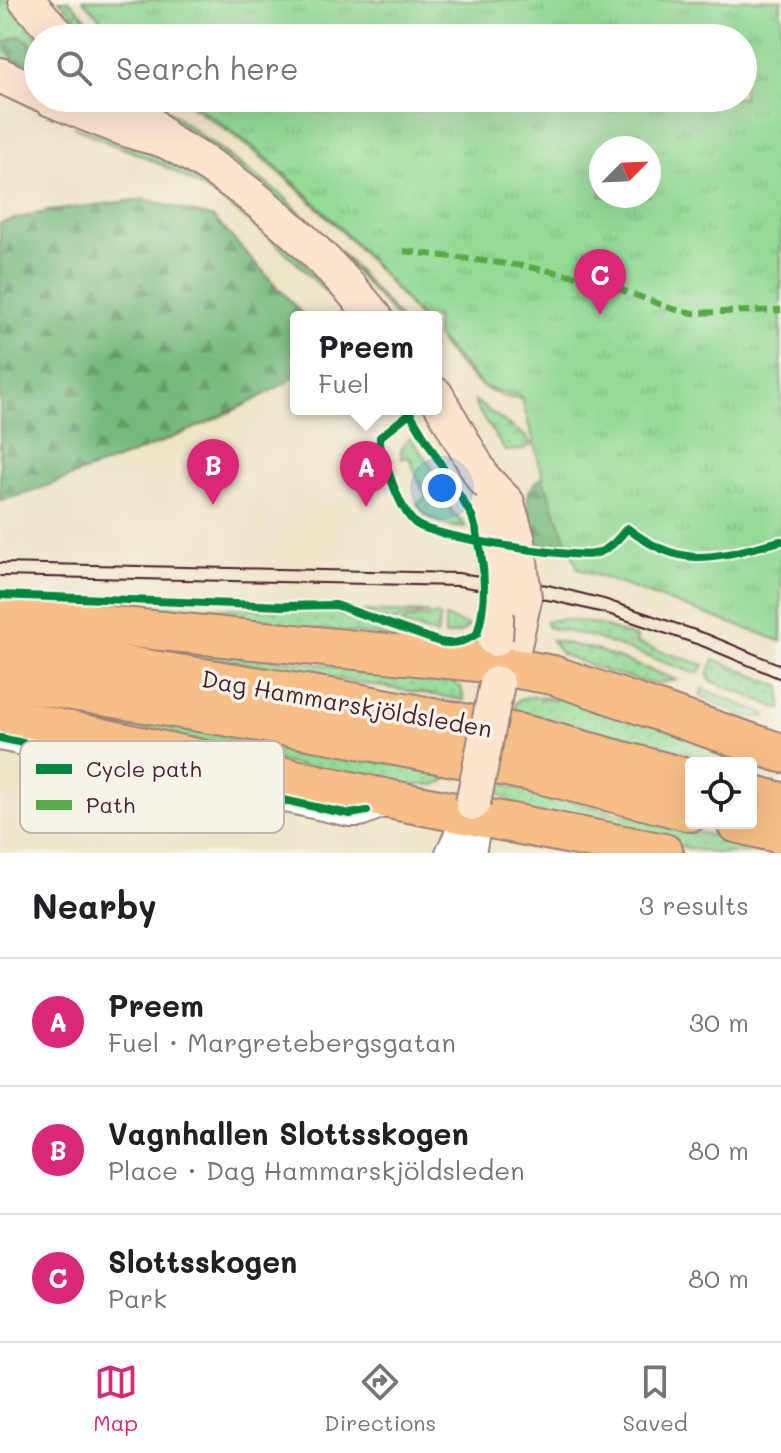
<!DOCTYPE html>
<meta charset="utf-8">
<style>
body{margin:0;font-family:Mali,sans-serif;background:#f2f2f2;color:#202124}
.controls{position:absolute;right:24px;bottom:24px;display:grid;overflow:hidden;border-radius:8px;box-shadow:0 8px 32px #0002}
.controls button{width:72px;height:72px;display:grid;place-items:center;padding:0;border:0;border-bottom:2px solid #e0e0e0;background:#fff;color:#202124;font:40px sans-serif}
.compass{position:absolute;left:589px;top:136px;width:72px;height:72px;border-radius:50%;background:#fff;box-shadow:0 8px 32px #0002;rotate:66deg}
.you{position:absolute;left:442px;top:488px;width:28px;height:28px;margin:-20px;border:6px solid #fff;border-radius:50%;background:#1a73e8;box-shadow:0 0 0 12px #1a73e833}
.badge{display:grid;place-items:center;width:52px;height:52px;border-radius:50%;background:#db2777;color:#fff;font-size:26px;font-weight:700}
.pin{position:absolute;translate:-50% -66px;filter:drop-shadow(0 2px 4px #0008)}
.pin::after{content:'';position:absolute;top:42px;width:28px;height:24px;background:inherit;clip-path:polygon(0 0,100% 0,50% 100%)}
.popup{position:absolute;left:290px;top:311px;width:152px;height:104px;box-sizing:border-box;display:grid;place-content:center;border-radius:8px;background:#fff;filter:drop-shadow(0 2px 6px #0005);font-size:26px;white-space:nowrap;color:#757577}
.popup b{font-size:30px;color:#202124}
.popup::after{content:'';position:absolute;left:50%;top:100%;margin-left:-16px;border:16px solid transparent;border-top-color:#fff}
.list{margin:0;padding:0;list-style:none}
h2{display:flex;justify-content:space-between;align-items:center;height:104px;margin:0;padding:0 32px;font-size:34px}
h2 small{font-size:26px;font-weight:400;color:#757577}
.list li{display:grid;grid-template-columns:52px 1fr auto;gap:24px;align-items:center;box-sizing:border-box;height:128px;padding:0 32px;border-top:2px solid #e0e0e0}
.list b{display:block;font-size:30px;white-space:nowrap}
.list p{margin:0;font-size:26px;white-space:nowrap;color:#757577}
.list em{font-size:26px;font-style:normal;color:#757577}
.icon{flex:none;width:44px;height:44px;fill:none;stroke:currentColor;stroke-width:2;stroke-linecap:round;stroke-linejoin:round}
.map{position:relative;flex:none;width:781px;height:853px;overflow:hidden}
.search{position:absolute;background:#fff;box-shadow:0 8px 32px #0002;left:24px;right:24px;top:24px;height:88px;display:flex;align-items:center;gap:20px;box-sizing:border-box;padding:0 28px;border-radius:44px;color:#757577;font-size:30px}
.sheet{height:488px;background:#fff}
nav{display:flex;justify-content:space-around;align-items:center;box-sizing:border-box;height:112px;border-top:2px solid #e0e0e0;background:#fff;font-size:22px;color:#757577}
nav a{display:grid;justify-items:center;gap:4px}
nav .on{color:#db2777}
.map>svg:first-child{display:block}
</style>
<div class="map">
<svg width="781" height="853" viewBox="0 0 781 853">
<defs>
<pattern id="grass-dots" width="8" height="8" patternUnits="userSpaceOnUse" patternTransform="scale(2)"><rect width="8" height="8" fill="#93da95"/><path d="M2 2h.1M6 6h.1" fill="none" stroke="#80bb81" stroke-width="1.8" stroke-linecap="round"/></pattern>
<pattern id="forest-firs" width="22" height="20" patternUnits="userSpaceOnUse" patternTransform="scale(2)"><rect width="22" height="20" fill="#76ba7e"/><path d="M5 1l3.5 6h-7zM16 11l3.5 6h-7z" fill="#639767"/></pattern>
<pattern id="park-tufts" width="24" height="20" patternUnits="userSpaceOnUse" patternTransform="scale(2)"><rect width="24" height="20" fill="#93da95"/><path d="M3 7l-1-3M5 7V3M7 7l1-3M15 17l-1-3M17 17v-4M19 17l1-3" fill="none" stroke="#80bb81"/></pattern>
</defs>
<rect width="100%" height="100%" fill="#f7f3e8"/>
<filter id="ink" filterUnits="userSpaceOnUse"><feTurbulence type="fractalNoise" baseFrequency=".0125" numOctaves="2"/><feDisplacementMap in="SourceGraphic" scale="16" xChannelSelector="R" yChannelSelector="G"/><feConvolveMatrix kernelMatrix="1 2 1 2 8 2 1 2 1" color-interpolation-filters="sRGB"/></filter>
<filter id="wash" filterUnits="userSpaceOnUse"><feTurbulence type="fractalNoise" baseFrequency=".006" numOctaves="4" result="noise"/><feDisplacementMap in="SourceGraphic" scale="32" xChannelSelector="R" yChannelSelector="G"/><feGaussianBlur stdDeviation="1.8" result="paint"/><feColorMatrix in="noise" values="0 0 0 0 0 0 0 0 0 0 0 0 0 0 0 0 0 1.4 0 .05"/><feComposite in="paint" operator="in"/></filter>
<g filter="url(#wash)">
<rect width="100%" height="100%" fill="#eee3c6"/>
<g fill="url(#grass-dots)" stroke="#6e7c60" stroke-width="2">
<polygon points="0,0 10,0 38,38 38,74 33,75 0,61"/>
<polygon points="59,0 69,0 104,38 96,38"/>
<polygon points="143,98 151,98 284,197 349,261 399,317 396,317 338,253 241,170"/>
<path d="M180,98H188L256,142L380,267L424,317H419C369,257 315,201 255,152C231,132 205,116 180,98Z"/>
<path d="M73,126C104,136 138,144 167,158C239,192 302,259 356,317H348C294,254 233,200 158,163C131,149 99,142 73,126Z"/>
<path d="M436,330L516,384L524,399C493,401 471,379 452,357C445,349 436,342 436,330Z"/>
<polygon points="475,401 526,437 531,445 522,450 505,451 476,407"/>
<path d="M410,438L430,464L452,512L465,525V528C446,526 425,521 417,503L426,498L409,457L401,459C399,450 404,443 410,438Z"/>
<polygon points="44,601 333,612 414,639"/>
<polygon points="362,611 429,613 402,617 395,623"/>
<polygon points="438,615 440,618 437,635 401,624 404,620"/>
<polygon points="445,617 469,626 462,632 445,636"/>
<polygon points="564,619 597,624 637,638 636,643 704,665 699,673 691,672 593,637 547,627 546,621"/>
<polygon points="99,640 447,678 461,687 464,700"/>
<polygon points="551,640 596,650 677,680 653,684 605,671 561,654"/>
<polygon points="714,659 781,687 781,709 711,681 708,675"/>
<path d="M703,689L766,715V717C743,720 720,705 700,695Z"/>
<path d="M556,693L781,766V777L751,769V763H728L514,711L516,702C529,693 541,697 555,700Z"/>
<polygon points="0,696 196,727 449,775 445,781 434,785 416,785 410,792"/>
<polygon points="498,784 781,852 781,853 713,853 530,816 501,795"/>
</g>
<g fill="url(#forest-firs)" stroke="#606c54" stroke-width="2">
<path d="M16,37L24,38L31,43L32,57L27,63C15,60 7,56 5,42Z"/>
<path d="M144,199L214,218L305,317H296V377C225,419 148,449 70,477C48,485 23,497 0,500V223L48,211Z"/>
<path d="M541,478H546L579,546L539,545C533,523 516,493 541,478Z"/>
</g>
<path fill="url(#park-tufts)" stroke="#6e7c60" stroke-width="2" fill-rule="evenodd" d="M83,0H781V641L578,569L546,487L521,396L483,387L436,336V317H420C369,258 316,198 256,149C233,131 209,115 186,98H743V38H118ZM601,148H649V196H601Z"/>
</g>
<g filter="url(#ink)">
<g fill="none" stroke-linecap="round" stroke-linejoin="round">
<defs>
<g id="street">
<polyline points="0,738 350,814 360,814 391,802"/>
<polyline points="471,815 476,837 473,853"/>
<polyline points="448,853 458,832 471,815"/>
</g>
<g id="secondary">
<polyline points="26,0 61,38"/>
<polyline points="0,75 38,93"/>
<path d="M49,98C77,110 106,122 135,132C146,136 159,137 170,143C248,184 319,249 375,317"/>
<polyline points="126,98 166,140"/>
<polyline points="436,395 483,478 507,503"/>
<polyline points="497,684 502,666 512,655 524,599"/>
</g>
<g id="primary">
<polyline points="0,615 478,662 553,675 781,753"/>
<polyline points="0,646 330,698 526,735 691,779"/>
<polyline points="0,679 338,735 527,771 691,812"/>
<polyline points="0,716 393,800 664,853"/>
<polyline points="751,794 781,802"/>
<polyline points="736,823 781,834"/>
</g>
</defs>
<use href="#street" stroke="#9c8178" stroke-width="28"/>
<use href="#secondary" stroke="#9c8178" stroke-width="38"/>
<use href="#primary" stroke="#9c8178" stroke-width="42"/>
<use href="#street" stroke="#fff" stroke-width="24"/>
<use href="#secondary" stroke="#fce5cf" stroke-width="34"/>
<use href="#primary" stroke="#f7be87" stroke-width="38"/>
<g stroke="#4a1f2b" stroke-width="2">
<polyline points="0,563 458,573 548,585 604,599 707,634 781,665"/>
<polyline points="0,576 458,586 553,601 608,614 702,646 781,679"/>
</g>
<defs>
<g id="secondary-bridge">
<polyline points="507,503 518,541 524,599"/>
<path d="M485,512C498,554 498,595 495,639"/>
<polyline points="473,803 497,684"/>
</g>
</defs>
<use href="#secondary-bridge" stroke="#9c8178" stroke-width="38" stroke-linecap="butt"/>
<use href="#secondary-bridge" stroke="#fce5cf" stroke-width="34"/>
<polyline stroke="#57aa44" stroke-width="6" stroke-dasharray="12 6" stroke-linecap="butt" points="404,251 524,266 592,279 673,309 693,313 781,310"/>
<defs>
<g id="cycleway">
<path d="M0,595L283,606L336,605L440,642C454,645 465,642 477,634C489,596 484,554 472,516L410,413L380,437V445C387,467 398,508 415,523C428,536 573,559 594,554C609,550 618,540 627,528C685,573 717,556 781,541"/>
<polyline points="0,738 329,810 350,814 367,811"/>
</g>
</defs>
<use href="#cycleway" stroke="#f7f3e8" stroke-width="13"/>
<use href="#cycleway" stroke="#00873e" stroke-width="8"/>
</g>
</g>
<g text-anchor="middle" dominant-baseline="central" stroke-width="7" stroke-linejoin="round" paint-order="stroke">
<g font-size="24" fill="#4a1f2b" stroke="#f7f3e8">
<text transform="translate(347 703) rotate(10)">Dag Hammarskjöldsleden</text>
</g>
</g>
<rect x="20" y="741" width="264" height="92" rx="12" fill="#f7f3e8" stroke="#c3b3af" stroke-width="2"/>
<rect x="36" y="764" width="36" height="10" fill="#00873e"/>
<rect x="36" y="800" width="36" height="10" fill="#57aa44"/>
<g font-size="22" fill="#4a1f2b">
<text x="86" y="777">Cycle path</text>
<text x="86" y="813">Path</text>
</g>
</svg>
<div class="controls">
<button><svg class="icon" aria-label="locate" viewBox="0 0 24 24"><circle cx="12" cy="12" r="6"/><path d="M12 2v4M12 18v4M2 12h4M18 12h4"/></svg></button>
</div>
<svg class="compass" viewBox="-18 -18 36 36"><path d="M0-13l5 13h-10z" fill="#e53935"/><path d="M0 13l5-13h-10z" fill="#757577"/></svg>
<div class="you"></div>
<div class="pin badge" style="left:366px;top:507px">A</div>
<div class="popup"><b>Preem</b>Fuel</div>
<div class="pin badge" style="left:213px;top:505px">B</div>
<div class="pin badge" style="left:600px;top:315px">C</div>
<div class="search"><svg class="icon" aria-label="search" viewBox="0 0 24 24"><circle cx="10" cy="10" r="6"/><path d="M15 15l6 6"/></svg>Search here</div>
</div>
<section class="sheet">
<h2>Nearby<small>3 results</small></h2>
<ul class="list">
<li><span class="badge">A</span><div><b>Preem</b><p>Fuel · Margretebergsgatan</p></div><em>30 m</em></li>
<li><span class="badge">B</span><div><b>Vagnhallen Slottsskogen</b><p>Place · Dag Hammarskjöldsleden</p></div><em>80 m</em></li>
<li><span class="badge">C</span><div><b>Slottsskogen</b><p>Park</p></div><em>80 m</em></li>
</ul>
</section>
<nav>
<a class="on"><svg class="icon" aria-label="map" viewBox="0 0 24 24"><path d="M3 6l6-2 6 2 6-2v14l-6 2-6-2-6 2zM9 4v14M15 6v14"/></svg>Map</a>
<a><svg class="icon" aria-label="directions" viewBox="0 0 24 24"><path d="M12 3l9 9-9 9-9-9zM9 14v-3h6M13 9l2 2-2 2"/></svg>Directions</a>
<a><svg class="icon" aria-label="saved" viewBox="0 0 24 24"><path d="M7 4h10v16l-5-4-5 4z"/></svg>Saved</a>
</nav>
